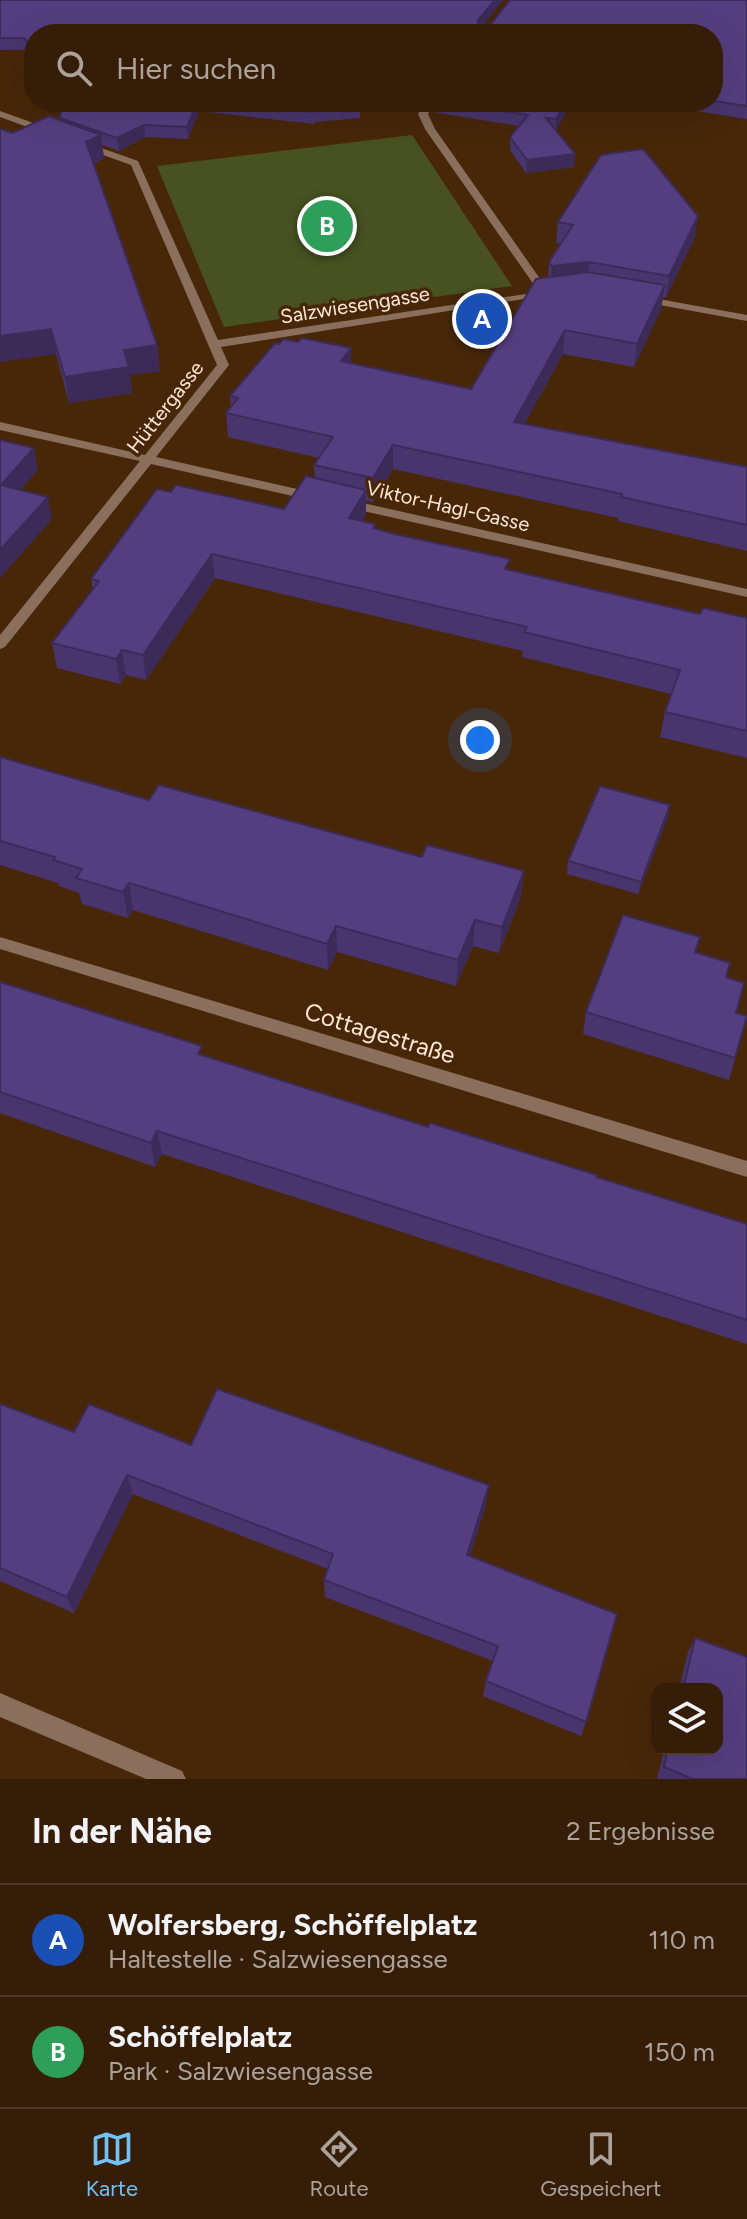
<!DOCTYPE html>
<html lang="de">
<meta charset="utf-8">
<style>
body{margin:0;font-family:Figtree,sans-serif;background:#412a15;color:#f1f3f6}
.controls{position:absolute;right:24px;bottom:24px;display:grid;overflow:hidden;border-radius:16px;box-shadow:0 8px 32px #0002}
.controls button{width:72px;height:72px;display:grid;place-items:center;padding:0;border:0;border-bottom:2px solid #503b28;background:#361d07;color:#f1f3f6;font:40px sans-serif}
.you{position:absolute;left:480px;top:740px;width:28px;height:28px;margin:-20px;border:6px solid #fff;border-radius:50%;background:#1a73e8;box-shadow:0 0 0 12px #1a73e833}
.badge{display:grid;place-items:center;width:52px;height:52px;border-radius:50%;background:#71c1f5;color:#fff;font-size:26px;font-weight:700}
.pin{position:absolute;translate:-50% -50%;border:4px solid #fff;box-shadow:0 2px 8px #0006}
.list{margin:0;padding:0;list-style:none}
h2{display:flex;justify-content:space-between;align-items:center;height:104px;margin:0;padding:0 32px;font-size:34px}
h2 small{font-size:26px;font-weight:400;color:#aaa29b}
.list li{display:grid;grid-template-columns:52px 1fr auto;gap:24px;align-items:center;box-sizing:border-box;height:112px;padding:0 32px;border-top:2px solid #503b28}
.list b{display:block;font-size:30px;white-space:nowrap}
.list p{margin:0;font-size:26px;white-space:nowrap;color:#aaa29b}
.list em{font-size:26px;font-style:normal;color:#aaa29b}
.icon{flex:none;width:44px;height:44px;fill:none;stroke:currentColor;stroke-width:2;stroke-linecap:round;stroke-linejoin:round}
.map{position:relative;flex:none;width:747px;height:1779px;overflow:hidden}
.search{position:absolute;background:#361d07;box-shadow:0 8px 32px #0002;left:24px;right:24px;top:24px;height:88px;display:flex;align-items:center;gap:20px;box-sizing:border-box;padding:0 28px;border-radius:32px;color:#aaa29b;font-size:30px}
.sheet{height:328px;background:#361d07}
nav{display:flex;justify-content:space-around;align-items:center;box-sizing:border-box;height:112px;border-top:2px solid #503b28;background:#361d07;font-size:22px;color:#aaa29b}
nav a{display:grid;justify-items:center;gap:4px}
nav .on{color:#71c1f5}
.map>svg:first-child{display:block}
</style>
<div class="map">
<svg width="747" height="1779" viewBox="0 0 747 1779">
<rect width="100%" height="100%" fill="#482709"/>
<polygon fill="#485122" points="412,135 512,286 224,327 157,166"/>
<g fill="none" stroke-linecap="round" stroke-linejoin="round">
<g fill="#896f5c" fill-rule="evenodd">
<polygon points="425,102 435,102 428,114 435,129 550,293 549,295 221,347 229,365 156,457 319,494 319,500 315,501 151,464 5,647 0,649 0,635 140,461 0,430 0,422 145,455 217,365 131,165 81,147 81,143 87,143 138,161 218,340 539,292 425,129 418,114"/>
<polygon points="0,111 50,129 52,131 44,133 0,117"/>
<polygon points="642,296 747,315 747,321 638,301 637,299"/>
<polygon points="345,499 747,589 747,597 341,506 339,503"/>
<polygon points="0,937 747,1161 747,1177 0,949"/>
<polygon points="0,1693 182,1771 186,1779 146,1779 0,1717"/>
</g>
</g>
<g fill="#49356d">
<polygon points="0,0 503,0 484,24 747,0 747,119 677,108 678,102 713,102 713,34 34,34 34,59 25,50 0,50"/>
<polygon points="62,102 359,102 360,106 360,118 315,122 314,124 199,111 188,139 145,137 119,151 102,145 104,158 94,164 157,345 160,371 130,375 132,393 69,403 56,354 13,133 61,120"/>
<polygon points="372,102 422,102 417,109"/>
<polygon points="433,102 572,102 556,130 574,167 526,173 510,150 510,137 519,126 433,112"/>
<polygon points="558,222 695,237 666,297 663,297 661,309 634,367 563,354 524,424 747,467 747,551 618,521 618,518 393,469 373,502 366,501 366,514 362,521 375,524 375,528 509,570 700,614 747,618 747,758 660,737 665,712 671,694 522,657 523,651 215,578 146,680 126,675 120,684 57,668 52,643 93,589 91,579 171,492 284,509 315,478 314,465 319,458 228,437 226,413 231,407 230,396 279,344 298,342 351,348 351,363 471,389 548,278 549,262 561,244 556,243"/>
<polygon points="0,757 149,800 521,897 499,953 473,946 456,986 337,952 328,970 133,910 128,918 82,904 79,893 59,886 58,883 0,865"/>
<polygon points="670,805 668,817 638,894 567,874 568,861"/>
<polygon points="696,953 726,977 736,1013 747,1018 729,1080 583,1034 586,1012"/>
<polygon points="0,982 204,1055 428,1127 747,1224 747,1344 162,1154 155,1167 0,1113"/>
<polygon points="0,1404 74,1432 191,1445 486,1504 470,1556 586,1722 581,1736 483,1696 486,1681 493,1661 325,1597 324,1580 328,1569 133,1494 74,1613 0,1581"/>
<polygon points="695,1638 747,1657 747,1779 657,1779 664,1749 717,1749 717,1689 679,1689 688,1652"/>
</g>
<g fill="#3c2b59">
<polygon points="495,0 503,0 478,32 478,20"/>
<polygon points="197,102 198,102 199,111 188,139 187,127"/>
<polygon points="566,102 572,102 555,132 556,119"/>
<polygon points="144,125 145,137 119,151 117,138"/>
<polygon points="101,135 104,158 89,166 86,142"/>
<polygon points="575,154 574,167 526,173 527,160"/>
<polygon points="698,216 695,237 666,297 669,276"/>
<polygon points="589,262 587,283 550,288 552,266"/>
<polygon points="665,285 661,309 634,367 637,344"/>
<polygon points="51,329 56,354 0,362 0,336"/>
<polygon points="565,330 563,354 512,447 514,422"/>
<polygon points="157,345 160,371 130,375 132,393 69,403 65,377 124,350"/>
<polygon points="351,348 351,372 341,361"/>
<polygon points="393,445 393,469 373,502 373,478"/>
<polygon points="34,448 38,470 5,507 1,485"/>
<polygon points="366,490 366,514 349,543 349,518"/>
<polygon points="48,497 52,519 0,578 0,550"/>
<polygon points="212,554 215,578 146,680 143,655"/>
<polygon points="122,650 126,675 120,684 116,659"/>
<polygon points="670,805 668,817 638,894 641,882"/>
<polygon points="524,871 521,897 499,953 502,927"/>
<polygon points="129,883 133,910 128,918 123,892"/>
<polygon points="475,920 473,946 456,986 458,960"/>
<polygon points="336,926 337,952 328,970 327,944"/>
<polygon points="157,1131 162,1154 155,1167 151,1143"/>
<polygon points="127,1475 133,1494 74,1613 67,1597"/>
<polygon points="489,1485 486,1504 465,1572 467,1555"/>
</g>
<g fill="#553e7f" stroke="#3c2b59" stroke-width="2">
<polygon points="0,0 495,0 478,20 478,24 491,24 510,0 747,0 747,106 713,101 713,34 34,34 34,49 24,38 0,38"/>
<polygon points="62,102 197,102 187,127 144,125 117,138 60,118"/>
<polygon points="226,102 359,102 360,106 315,109 313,112"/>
<polygon points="448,102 566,102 556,119 546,118 575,154 527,160 510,137 528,115"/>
<polygon points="49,116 101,135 86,142 157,345 124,350 129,367 65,377 51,329 0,336 0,129 13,133"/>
<polygon points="643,149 698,216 669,276 589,262 552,266 549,262 573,225 558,222 601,155"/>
<polygon points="588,272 665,285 637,344 565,330 514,422 747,467 747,525 621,497 622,494 393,445 373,478 314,465 333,437 226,413 238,398 230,396 275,343 279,344 283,339 298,342 302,338 351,348 341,361 471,389 536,279"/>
<polygon points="0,440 34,448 1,485 48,497 0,550"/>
<polygon points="306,476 366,490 349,518 375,524 373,528 394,534 510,559 505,569 700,614 703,608 747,618 747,731 665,712 680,670 524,632 527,627 212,554 143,655 122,650 116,659 52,643 99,581 91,579 157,489 171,492 176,485 284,509"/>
<polygon points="0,757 149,800 159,785 422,857 427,845 524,871 502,927 475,920 458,960 336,926 327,944 129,883 123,892 76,878 82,869 53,860 55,857 0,841"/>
<polygon points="600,786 670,805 641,882 568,861"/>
<polygon points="623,915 700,937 695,952 730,963 726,977 744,983 736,1013 747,1016 735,1058 586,1012"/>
<polygon points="0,982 202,1046 198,1054 428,1127 430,1123 597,1175 596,1177 747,1224 747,1320 157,1131 151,1143 0,1092"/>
<polygon points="217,1389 489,1485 467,1555 617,1614 586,1722 486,1681 498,1646 324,1580 333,1554 127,1475 67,1597 0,1568 0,1404 74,1432 89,1404 191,1445"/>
<polygon points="695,1638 747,1657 747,1779 693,1779 664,1767 668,1749 717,1749 717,1689 683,1689"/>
</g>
<g text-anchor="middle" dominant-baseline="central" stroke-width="7" stroke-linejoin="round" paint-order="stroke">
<g font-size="20" fill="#fce7d7" stroke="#482709">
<text transform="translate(355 305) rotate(-9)">Salzwiesengasse</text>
<text transform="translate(165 407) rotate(-52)">Hüttergasse</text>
<text transform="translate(448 506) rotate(13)">Viktor-Hagl-Gasse</text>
</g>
<g font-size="24" fill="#fce7d7" stroke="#482709">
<text transform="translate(380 1033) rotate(17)">Cottagestraße</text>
</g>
</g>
</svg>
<div class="controls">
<button><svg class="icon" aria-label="layers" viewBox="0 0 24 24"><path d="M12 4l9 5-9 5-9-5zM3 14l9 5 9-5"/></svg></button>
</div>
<div class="you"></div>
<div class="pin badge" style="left:482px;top:319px;background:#1a4fb4">A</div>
<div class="pin badge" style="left:327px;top:226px;background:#2e9e5b">B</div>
<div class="search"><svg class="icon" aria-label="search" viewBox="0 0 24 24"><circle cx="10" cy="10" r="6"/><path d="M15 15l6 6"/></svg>Hier suchen</div>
</div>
<section class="sheet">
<h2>In der Nähe<small>2 Ergebnisse</small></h2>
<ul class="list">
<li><span class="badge" style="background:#1a4fb4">A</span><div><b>Wolfersberg, Schöffelplatz</b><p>Haltestelle · Salzwiesengasse</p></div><em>110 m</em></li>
<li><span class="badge" style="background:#2e9e5b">B</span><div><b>Schöffelplatz</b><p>Park · Salzwiesengasse</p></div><em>150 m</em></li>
</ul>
</section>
<nav>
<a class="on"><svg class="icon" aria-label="map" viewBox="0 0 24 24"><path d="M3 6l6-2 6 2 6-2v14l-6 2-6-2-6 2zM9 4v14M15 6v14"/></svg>Karte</a>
<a><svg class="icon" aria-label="directions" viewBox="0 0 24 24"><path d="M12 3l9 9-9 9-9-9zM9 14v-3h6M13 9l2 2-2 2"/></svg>Route</a>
<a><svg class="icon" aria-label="saved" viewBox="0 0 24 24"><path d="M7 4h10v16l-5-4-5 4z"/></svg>Gespeichert</a>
</nav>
